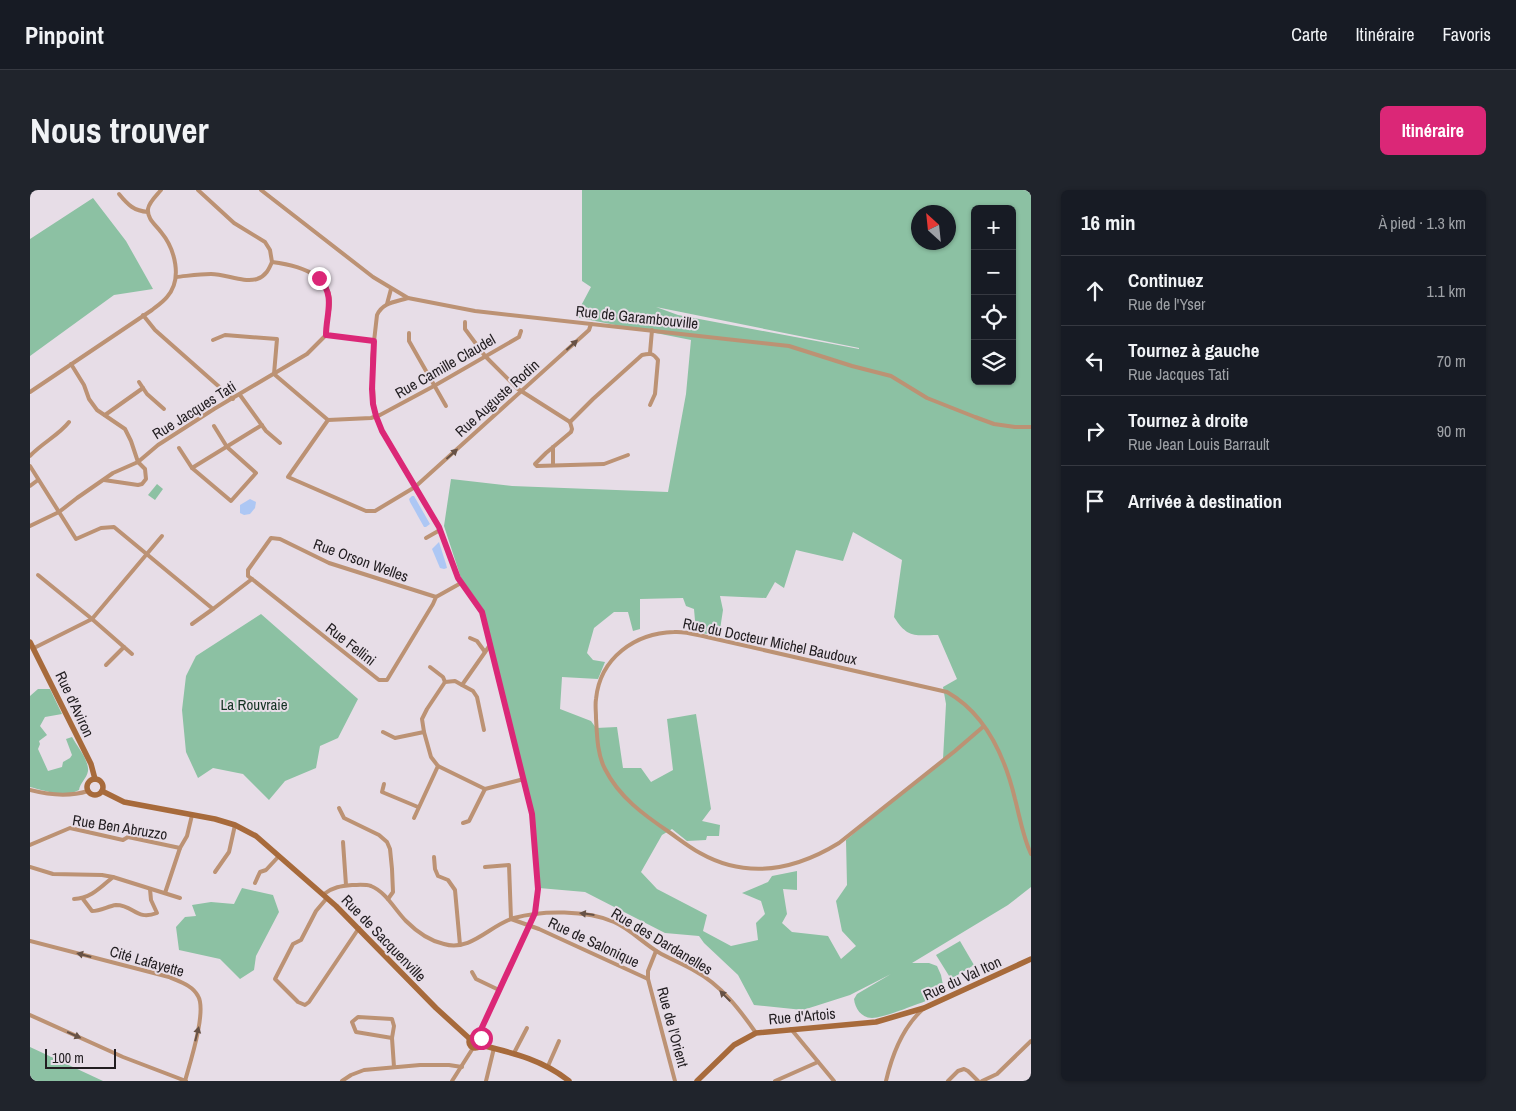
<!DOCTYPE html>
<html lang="fr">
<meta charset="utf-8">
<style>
body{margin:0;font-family:"Archivo Narrow",sans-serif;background:#20242c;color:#f1f3f6}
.controls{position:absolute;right:15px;top:15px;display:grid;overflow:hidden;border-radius:8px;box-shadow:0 1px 4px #0004}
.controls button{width:45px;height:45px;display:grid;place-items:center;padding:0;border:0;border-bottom:1px solid #363941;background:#171b24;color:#f1f3f6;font:25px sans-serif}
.compass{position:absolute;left:881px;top:15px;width:45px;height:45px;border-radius:50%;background:#171b24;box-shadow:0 1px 4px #0004;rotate:333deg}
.scale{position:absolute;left:15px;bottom:12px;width:71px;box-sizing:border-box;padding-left:5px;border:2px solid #211d20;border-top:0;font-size:14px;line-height:18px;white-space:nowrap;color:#211d20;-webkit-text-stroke:4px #e7dde7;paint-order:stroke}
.stop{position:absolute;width:15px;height:15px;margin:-11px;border:4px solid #db2777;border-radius:50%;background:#fff}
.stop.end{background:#db2777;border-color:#fff;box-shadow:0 1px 5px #0008}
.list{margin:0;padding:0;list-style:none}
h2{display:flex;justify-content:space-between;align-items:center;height:65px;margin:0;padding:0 20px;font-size:21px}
h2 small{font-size:16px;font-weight:400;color:#9ea1a6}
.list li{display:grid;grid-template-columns:32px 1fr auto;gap:15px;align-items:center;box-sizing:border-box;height:70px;padding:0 20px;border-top:1px solid #363941}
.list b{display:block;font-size:19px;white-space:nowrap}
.list p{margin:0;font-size:16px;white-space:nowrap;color:#9ea1a6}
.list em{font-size:16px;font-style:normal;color:#9ea1a6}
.icon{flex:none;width:28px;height:28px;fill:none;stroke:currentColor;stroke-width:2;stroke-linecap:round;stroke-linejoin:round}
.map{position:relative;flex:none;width:1001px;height:891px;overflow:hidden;border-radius:8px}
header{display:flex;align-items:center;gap:30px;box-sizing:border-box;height:70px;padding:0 25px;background:#171b24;border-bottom:1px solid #363941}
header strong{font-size:24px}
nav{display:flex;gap:28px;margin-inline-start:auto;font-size:18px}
.intro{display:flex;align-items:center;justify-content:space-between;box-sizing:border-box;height:120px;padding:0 30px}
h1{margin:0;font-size:35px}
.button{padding:12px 22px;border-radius:8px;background:#db2777;color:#fff;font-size:18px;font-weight:700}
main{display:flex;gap:30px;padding:0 30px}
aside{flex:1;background:#171b24;border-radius:8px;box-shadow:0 1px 4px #0004}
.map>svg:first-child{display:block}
</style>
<header>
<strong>Pinpoint</strong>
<nav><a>Carte</a><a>Itinéraire</a><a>Favoris</a></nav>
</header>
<div class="intro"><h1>Nous trouver</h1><a class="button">Itinéraire</a></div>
<main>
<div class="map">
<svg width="1001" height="891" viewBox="0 0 1001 891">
<rect width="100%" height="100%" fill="#e7dde7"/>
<g fill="#8cc1a3" fill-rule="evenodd">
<path d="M552,0H1001V697L978,715L882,773H899L907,776L911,785L913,795L907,807C892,812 854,828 842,828C831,828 825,818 824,809L827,804L861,784L820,805L773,820L724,815L708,785L674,753L669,746L635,743L555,702L509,698L503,622L477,521L453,419L431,388L414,336L421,289L482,296L638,302L656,204L661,150L545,127L561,97L552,91ZM945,19H982V191H945ZM888,22H918V52H888ZM626,117L829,158V159L648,125ZM823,342L872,370L864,427C878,449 885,445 908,445L927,489L913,497L916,514L913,569L816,650L817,695L806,711L812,741L826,756L811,769L798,746L762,742L752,733L757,724L753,699L767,700V681L742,686L738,692L712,703L731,711L735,724L726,733L728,750L701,756L673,741L677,725L627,699L611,682L632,645L642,639L657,651L676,650L677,646H689L690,635L672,631L681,619L666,524L637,529L643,580L621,592L611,578H593L587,537L566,538L561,531L530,519L532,487L568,489L575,472L563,470L557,463L564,438L584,422H598L603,441L610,439V409L653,408L656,416L664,419L666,442L689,446L693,420L690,406L736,408L745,392L754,398L766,360L813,371Z"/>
<polygon points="63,8 96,51 123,99 84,105 0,166 0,49"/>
<polygon points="127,294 133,299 125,310 118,305"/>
<polygon points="231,424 328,509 308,548 290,556 286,578 255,591 239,610 213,584 183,578 168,588 156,562 152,520 156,486 166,466"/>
<path d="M8,499H20L32,524L15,527L10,536L17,545L9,551L10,554L8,559L18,581L32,577L33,572L40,568L42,565L36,549L42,547C47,556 59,570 58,581C57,588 50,593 49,600C34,608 16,601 0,597V506Z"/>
<polygon points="212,698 243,705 249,722 226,766 224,780 210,789 190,769 149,760 146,737 155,727 166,726 162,715 181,712 204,714"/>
<polygon points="930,751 944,775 921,789 906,765"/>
<polygon points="0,857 73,891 0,891"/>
</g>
<g fill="#adc7f4">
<polygon points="382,306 384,306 400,334 396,337 394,337 380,312 379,309"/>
<polygon points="220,309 226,312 225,318 220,324 214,325 210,323 210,315"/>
<polygon points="409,352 416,374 417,378 414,379 410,378 402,359"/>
</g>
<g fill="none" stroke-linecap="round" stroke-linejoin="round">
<g stroke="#bc9274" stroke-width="4">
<path d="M168,0L204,33L235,52L240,60L242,72C266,75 301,83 300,114C299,125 296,134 296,145"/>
<polyline points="231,0 343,87 378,108 445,121 759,156 822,176 861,186 897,208 945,227 964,234 985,237 1001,237"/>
<path d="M89,4C98,15 104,21 118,22"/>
<path d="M146,87C157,86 169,84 181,84C196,84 213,93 227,89C236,86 239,79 242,72"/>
<path d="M378,108C366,112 353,112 347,125L342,169L344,220L352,241L409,337L428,388L452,423L502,624L508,699L505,723L448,846"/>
<polyline points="357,114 361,99"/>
<polyline points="113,125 125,140 203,209"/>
<polyline points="435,132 435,139 455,166 488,199 540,232"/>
<polyline points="379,143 379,151 416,216"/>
<polyline points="296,145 344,151"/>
<polyline points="183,150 195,145 247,149 244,184 298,230 341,228 350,225 404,196 489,147 491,141"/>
<polyline points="620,163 622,140"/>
<polyline points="41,174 54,195 59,209 67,220 95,239 101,251 108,272 115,279 116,289 112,294 108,295 74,290"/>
<polyline points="109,192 117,204 134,219"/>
<path d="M0,202L122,120C127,116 133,112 137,107C153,89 145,59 131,42C126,35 117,29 118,19C119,12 127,5 131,0"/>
<polyline points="210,205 236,241 250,253"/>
<polyline points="75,225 113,198"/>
<polyline points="298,230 258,287 336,321 345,321 385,297 559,140 561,134"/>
<path d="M540,232L563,209L612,165C620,163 623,163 628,170L625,204L620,215"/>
<polyline points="540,232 542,239 541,242 516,263 505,274 507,276 574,274 598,265"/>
<polyline points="149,258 162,278 201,311 226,283 197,257 184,236"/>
<path d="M0,266C12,253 29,245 39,232"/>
<polyline points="523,275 523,257"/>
<polyline points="0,276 46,349 71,338 84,337 183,419 222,389"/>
<polyline points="162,278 232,235"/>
<polyline points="0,296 8,290"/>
<polyline points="0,336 29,322 47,308 83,283 108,272 128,255 184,219 277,164 296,145"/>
<polyline points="396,348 410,340"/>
<polyline points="8,385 62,429 94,457 76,475"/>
<polyline points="406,407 299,373 250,349 241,348 218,380 218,386 222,389 349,490 357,490 403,414 406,407 431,393"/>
<polyline points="162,434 183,419"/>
<polyline points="440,448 447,451 455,462"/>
<polyline points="94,457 102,464"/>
<polyline points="4,458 62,429 132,346"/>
<polyline points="400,477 413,487 415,492"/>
<polyline points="432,495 443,501 447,507 454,540"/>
<path d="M954,536L925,561L809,653C765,680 718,690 670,663C659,657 649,649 639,642C614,625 589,607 575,579C567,564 567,544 566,528C566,521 565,515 566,509C570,468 605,443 644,442C655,441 667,445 677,447L917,502C956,524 975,567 985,609C990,628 993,647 1001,664"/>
<polyline points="353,542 365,548 394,542 401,567 408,576 455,599"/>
<polyline points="394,542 392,529 397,519 415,492 425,491 432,495 460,455"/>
<polyline points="354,594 352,602 388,617"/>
<path d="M0,600C19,605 39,607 58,601"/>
<polyline points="309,618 314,628 349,645 357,652 360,659 362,679 363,702 358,709"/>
<polyline points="384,628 408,576"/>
<polyline points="433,633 439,631 455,599 494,589"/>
<polyline points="313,652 316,695"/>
<polyline points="0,655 40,638 93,650 98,647 150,658"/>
<polyline points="404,667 405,679 408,686 418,690 425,700 430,755"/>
<polyline points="0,677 23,684 72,685 83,687 150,708"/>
<polyline points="455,677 479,675 481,729"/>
<polyline points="185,682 199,662 205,635"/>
<polyline points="225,693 230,682 236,680 249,666"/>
<polyline points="135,703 150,658 157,646 162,625"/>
<path d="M294,704C303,697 311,696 322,695C328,695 335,694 341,696C356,702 365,720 376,731C386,741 400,751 414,754C441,762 460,735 484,728C512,720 557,720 584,732C600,739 613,753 628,762C640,769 653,774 665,781C691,795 710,820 726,843"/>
<polyline points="297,708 286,721 271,750 263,754 245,789 268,812 275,815 279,812 329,738"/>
<path d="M44,709C60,709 71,697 83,687"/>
<path d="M53,709L62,721C71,721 78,716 86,715C104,715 106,731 127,723L121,710L120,699"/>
<polyline points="481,729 509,739 618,789"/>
<path d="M0,751L139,787C150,792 162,795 168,806C177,821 160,873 155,891"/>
<polyline points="626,761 618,781 618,789 645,891"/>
<polyline points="442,782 446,789 469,800"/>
<polyline points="0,825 93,867 156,891"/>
<polyline points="761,839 804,891"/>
<polyline points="362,848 364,836 362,829 328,827 322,832 326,842 362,848 364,877"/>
<polyline points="484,863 497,838"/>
<polyline points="518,876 529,851"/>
<polyline points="312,891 321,885 334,880 390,875 419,875 432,877"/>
<polyline points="422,891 443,858"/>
<polyline points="456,891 464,858"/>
<polyline points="745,891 788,872"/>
<path d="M856,891C862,865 873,837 893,819"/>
<polyline points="918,891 928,881 934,879 938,881 948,891"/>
<polyline points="952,891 967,884 1001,851"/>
</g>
<g stroke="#a76a3b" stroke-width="5.5">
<polyline points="0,452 61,574 65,589"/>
<circle cx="65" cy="597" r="8"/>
<polyline points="72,601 94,612 185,629 205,635 226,646 306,716 406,818 440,849"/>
<circle cx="445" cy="852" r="6"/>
<path d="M451,855C483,863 513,870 539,891"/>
<polyline points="667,891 704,855 726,843 846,832 894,818 1001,769"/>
</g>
</g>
<defs><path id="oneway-solid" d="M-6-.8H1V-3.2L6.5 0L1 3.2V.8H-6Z" transform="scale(1.25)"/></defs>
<g fill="#675246">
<use href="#oneway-solid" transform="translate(542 155) rotate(-42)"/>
<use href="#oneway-solid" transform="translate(422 264) rotate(-42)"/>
<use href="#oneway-solid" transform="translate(557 724) rotate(-173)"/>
<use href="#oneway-solid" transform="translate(54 765) rotate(-165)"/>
<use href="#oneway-solid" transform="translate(695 806) rotate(-135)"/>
<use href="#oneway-solid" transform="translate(167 844) rotate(-76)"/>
<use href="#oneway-solid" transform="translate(44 845) rotate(24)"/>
</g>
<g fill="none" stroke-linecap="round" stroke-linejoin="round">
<path stroke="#db2777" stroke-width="6" d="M289,88C306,106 296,124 296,145L344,151L342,199L343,214L346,226L352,241L409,337L428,388L452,422L502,624L508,699L505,723L448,846L451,848"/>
</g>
<g text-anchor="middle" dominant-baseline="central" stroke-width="4" stroke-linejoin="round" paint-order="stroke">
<g font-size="15" fill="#211d20" stroke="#e7dde7">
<text transform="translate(607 127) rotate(6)">Rue de Garambouville</text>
<text transform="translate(415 176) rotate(-30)">Rue Camille Claudel</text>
<text transform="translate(467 208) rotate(-42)">Rue Auguste Rodin</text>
<text transform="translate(164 220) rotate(-32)">Rue Jacques Tati</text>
<text transform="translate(331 370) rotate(20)">Rue Orson Welles</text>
<text transform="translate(740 451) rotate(12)">Rue du Docteur Michel Baudoux</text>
<text transform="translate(321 454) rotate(38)">Rue Fellini</text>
<text transform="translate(45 514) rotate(65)">Rue d'Aviron</text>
<text transform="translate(90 637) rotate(9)">Rue Ben Abruzzo</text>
<text transform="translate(354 748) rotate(46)">Rue de Sacquenville</text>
<text transform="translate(632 751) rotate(31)">Rue des Dardanelles</text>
<text transform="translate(564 752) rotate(25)">Rue de Salonique</text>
<text transform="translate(117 771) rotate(16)">Cité Lafayette</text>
<text transform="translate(932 788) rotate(-25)">Rue du Val Iton</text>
<text transform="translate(772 826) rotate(-5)">Rue d'Artois</text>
<text transform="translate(643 837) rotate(75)">Rue de l'Orient</text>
</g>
<g font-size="15" fill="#143223" stroke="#e7dde7">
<text x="224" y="514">La Rouvraie</text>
</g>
</g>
</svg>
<div class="controls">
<button>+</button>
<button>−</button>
<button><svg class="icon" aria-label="locate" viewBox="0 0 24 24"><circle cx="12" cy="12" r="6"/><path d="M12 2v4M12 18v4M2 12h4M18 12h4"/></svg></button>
<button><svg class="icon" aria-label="layers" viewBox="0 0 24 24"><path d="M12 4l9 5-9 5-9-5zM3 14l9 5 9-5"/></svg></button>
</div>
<svg class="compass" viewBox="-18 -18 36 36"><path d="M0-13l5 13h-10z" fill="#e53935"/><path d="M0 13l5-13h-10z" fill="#9ea1a6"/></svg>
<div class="scale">100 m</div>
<div class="stop" style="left:451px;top:848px"></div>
<div class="stop end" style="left:289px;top:88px"></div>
</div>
<aside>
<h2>16 min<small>À pied · 1.3 km</small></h2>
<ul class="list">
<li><svg class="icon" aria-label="ahead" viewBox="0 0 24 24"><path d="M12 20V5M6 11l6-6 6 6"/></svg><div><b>Continuez</b><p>Rue de l'Yser</p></div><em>1.1 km</em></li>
<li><svg class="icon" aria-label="left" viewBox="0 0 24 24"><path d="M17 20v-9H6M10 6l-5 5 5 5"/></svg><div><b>Tournez à gauche</b><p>Rue Jacques Tati</p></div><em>70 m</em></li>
<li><svg class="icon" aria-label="right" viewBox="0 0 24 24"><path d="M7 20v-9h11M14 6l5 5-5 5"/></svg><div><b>Tournez à droite</b><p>Rue Jean Louis Barrault</p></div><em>90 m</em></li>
<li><svg class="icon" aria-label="arrive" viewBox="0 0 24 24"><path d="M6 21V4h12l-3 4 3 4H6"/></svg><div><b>Arrivée à destination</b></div></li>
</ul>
</aside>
</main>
